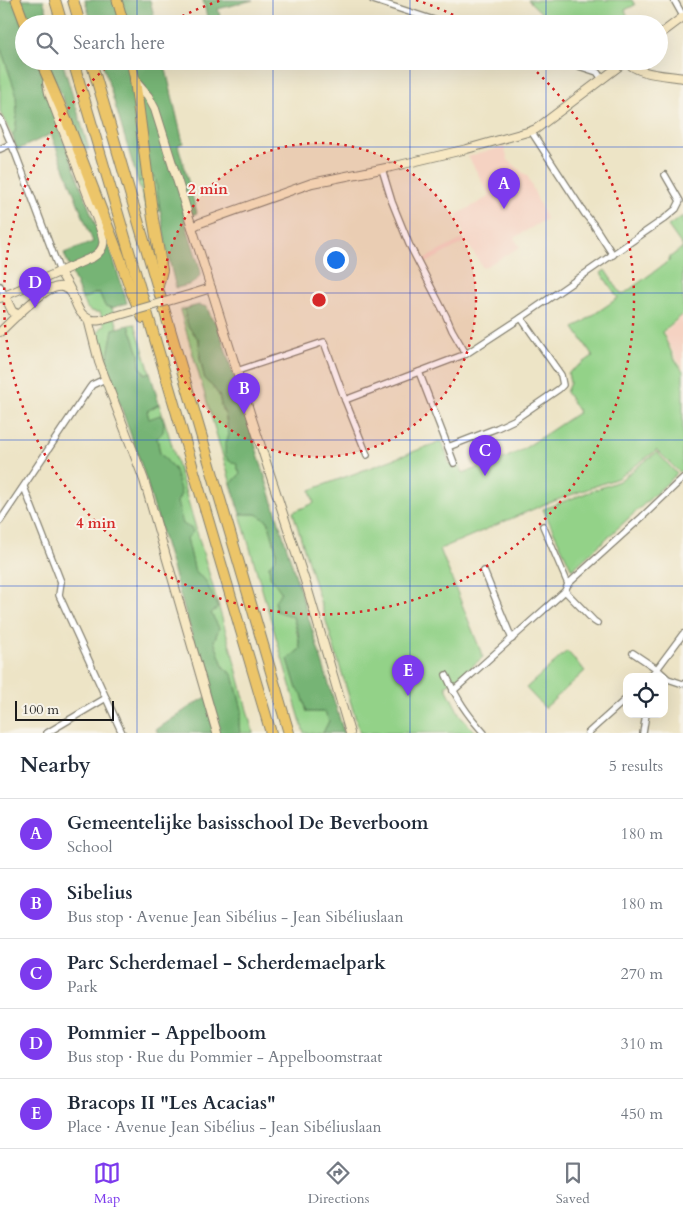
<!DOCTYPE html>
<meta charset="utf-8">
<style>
body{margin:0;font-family:Cardo,serif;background:#f2f2f3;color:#1f2937}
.controls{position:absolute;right:15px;bottom:15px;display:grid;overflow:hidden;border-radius:10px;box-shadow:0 5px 20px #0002}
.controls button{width:45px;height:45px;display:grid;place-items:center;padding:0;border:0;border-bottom:1px solid #e0e1e3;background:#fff;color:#1f2937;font:25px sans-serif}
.scale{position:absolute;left:15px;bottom:12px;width:99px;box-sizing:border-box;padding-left:5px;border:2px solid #1c1c1c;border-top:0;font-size:14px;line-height:18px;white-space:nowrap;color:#1c1c1c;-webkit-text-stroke:4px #f7f3e8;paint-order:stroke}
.you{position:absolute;left:335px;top:259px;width:18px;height:18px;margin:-12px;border:4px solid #fff;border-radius:50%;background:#1a73e8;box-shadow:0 0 0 8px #1a73e833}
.badge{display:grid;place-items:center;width:32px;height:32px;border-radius:50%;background:#7c3aed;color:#fff;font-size:16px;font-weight:700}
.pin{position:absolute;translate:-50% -41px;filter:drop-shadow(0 1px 2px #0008)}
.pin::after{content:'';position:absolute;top:26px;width:18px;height:15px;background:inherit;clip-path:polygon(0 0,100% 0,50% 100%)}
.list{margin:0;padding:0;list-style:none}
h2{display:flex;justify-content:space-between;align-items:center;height:65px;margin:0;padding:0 20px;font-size:21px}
h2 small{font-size:16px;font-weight:400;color:#747a83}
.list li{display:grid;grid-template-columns:32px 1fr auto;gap:15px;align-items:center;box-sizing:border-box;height:70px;padding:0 20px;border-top:1px solid #e0e1e3}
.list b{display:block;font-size:19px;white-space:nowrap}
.list p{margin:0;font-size:16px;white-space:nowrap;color:#747a83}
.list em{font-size:16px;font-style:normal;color:#747a83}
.icon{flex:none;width:28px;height:28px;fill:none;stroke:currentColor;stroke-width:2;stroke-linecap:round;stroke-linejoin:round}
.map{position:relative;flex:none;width:683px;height:733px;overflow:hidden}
.search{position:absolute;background:#fff;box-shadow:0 5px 20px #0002;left:15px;right:15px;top:15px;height:55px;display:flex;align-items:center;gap:12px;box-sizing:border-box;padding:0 18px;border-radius:28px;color:#747a83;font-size:19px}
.sheet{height:415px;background:#fff}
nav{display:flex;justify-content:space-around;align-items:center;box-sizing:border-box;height:70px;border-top:1px solid #e0e1e3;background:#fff;font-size:14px;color:#747a83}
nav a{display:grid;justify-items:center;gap:2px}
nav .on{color:#7c3aed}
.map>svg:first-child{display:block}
</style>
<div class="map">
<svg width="683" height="733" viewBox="0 0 683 733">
<rect width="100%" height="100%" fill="#f7f3e8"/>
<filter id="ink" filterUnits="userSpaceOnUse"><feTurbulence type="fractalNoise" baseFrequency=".02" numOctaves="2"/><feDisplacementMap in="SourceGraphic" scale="10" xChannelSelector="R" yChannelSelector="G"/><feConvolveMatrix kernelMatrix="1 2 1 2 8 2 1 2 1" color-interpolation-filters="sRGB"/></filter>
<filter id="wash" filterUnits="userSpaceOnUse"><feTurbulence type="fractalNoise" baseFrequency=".0096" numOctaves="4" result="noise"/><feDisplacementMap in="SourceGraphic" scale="20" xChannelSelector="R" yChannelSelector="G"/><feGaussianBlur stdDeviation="1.12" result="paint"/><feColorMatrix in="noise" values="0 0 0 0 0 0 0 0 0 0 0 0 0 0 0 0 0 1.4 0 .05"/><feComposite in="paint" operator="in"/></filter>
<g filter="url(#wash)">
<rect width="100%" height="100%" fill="#ede4c6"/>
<g fill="#f5d2c2">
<polygon points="504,147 508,160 528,177 546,219 514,238 520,247 483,268 466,241 424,264 422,260 465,238 456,215 490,196 468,156"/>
<polygon points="683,315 683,369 668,343 664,333"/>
</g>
<g fill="#93d288" stroke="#587752">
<polygon points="528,0 632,0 635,5 625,10 631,24 553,24"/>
<polygon points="0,46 16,93 17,116 15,132 12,135 0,112"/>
<polygon points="155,176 160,211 148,213 138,182"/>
<polygon points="683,216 683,314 662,332 674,358 683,371 683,469 679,472 657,450 618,478 543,505 440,549 483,657 461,676 445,686 461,717 476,733 360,733 293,512 314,503 310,490 442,441 450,465 458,462 463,473 501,460 522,450 579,412 566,392 570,383 568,373 593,356 574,328 618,298 601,273 605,270 622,295 670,260 669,258 683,247 668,226"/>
<path d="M99,292L105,306L112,308L118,328L113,330L109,358L105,361C100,349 90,334 105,325L100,312C89,313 86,308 82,299Z"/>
<polygon points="184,309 188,326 199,340 200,358 205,379 212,386 219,395 222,409 225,414 229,435 225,445 236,463 240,474 231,484 180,310"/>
<polygon points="135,324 150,372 146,374 140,366 139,354 129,325"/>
<polygon points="159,404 168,432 233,656 253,733 240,733 239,724 242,710 233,675 224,668 214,641 219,628 211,613 206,581 195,573 187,538 191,529 183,525 177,502 175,470 160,453 157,438 149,420 147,411"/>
<polygon points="657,452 677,474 572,570 543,509 619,481"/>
<path d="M240,514H256L268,521L276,549V558L270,576C288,598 296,621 300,649L288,659L297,689L302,694L307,712H325L329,721L323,733H304Z"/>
<polygon points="567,651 585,671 545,708 526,688"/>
</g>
<g fill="#76b474" stroke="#496848">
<polygon points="0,0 43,0 51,24 24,24 24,61 62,61 89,149 85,151 55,80 43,85 100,237 109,245 127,303 112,308 105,306 99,292 82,299 64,253 93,242 51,134 17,150 12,135 15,132 17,116 16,93 0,46"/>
<polygon points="85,0 150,0 156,24 92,24"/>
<polygon points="203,0 253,0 218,9 221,20 204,24 203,19 207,17"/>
<path d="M102,61H164L183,143L178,145L197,213L184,218L201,272C197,285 188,285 176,288L166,247L155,176L138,182Z"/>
<polygon points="199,305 207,307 211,318 217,323 250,428 344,733 323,733 329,721 325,712 307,712 302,694 297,689 288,659 300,649 298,632 293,617 276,611 275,601 281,592 270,576 269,566 276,558 276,549 268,521 256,514 240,514 231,484 240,474 236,463 229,461 225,455 225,445 229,435 225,414 222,409 219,395 212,386 205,380 200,358 199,340 188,326 184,309"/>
<polygon points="129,325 139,354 140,366 145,374 150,372 159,404 147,411 149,419 160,415 164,421 163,432 157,438 160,453 175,470 181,494 177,502 183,524 192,529 193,532 187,538 195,572 206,581 218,608 211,613 219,628 214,641 224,668 233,675 242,710 239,724 240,733 158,733 156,730 188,708 210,695 143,470 105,361 109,358 108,355 113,329"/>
</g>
</g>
<g filter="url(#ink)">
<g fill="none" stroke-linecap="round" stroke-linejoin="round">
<defs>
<g id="street">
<polyline points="373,0 446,24"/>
<polyline points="674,0 683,16"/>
<polyline points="563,61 597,72 602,79"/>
<polyline points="0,118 16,155 60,272"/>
<polyline points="531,131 585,214 593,224 613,255"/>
<polyline points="0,149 11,144"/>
<polyline points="382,169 392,202 409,244 446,316 452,330 466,354"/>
<polyline points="0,286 5,296"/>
<polyline points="237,371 324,342 345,400 367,455"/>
<polyline points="419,372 448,447 497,428 514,420 559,389 563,385 561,375 521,318"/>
<polyline points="345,400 466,354 521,318 664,219 676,209 680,201 665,175"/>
<polyline points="448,447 454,463"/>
<polyline points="24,487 61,582 59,595 122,733"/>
<polyline points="0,521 89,389 92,385 105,379"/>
<polyline points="543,526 568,584"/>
<polyline points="484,571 512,639"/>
<polyline points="565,591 594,621 597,623"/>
<polyline points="633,653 657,669 668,679 683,684"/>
<path d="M446,675C457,699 466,713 484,733"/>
<polyline points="649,677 657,669 683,634"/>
<polyline points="453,691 565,591 568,584 642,517 683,478"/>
<polyline points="47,733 106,698"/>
<polyline points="588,733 627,698"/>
<polyline points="643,733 646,714"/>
</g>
<g id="secondary">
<polyline points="659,35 683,17"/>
<path d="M626,61C637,75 666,75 683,78"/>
<polyline points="136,82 148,96 155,109 251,416 307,587 350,733"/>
<polyline points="192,227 200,223 312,183 391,167 467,149 531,131 536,129 626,61"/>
<path d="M60,272C63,277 67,283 70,289C75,299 77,314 89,319C97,323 108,318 116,316"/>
<polyline points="192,294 211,288"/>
<polyline points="5,296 12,311 18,315"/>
<path d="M0,298L93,257C109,247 103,237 98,222L49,93L47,83"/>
<polyline points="88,319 99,362 144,480 217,733"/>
<path d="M0,332C10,322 45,287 58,287C64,286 67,289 72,293"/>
</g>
<g id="primary">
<polyline points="16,0 25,24"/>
<polyline points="117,0 124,24"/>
<polyline points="41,61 45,71"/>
<polyline points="131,61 135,80"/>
</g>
<g id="highway">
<polyline points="55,0 62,24"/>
<polyline points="73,0 80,24"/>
<polyline points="73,61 271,733"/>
<polyline points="91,61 289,733"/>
<polyline points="45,71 71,131 118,253 132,293 143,318"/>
<polyline points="135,80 153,219 162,270 158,286"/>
</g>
</defs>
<use href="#street" stroke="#848071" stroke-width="8"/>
<use href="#secondary" stroke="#848071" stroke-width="10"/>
<use href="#primary" stroke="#848071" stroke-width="11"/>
<use href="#highway" stroke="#848071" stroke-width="12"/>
<use href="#street" stroke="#fff" stroke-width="5.5"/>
<use href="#secondary" stroke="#f7e8c3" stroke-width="8"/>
<use href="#primary" stroke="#ecc569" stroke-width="9"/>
<use href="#highway" stroke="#ecc569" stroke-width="10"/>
<defs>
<polyline id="secondary-bridge" points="116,316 192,294"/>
</defs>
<use href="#secondary-bridge" stroke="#848071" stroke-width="10" stroke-linecap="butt"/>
<use href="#secondary-bridge" stroke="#f7e8c3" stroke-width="8"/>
</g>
</g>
<path fill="none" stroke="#1d4ed8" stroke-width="1" stroke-opacity="0.55" d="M137,0V24M273,0V24M410,0V24M546,0V24M137,61V733M273,61V733M410,61V733M546,61V733M0,147H683M0,293H683M0,440H683M0,586H683"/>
<circle cx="319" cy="300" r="157" fill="#d62828" fill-opacity=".12"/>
<g fill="none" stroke="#d62828" stroke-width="2.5" stroke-dasharray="2.5 5">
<circle cx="319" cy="300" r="157"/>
<path d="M169 23A315 315 0 0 1 222 0M416 0A315 315 0 0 1 469 23M526 62A315 315 0 1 1 112 62"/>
</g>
<circle cx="319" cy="300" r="8" fill="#d62828" stroke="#f7f3e8" stroke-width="2.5"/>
<g font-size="15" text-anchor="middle" font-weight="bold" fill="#d62828" stroke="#f7f3e8" stroke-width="4" stroke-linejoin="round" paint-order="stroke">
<text x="208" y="194">2 min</text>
<text x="96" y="528">4 min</text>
</g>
</svg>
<div class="controls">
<button><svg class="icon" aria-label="locate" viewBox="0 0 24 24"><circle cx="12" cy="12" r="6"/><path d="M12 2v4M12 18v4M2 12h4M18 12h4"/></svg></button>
</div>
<div class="scale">100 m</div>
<div class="you"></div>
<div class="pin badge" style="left:504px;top:209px">A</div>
<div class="pin badge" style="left:244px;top:414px">B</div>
<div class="pin badge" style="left:485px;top:476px">C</div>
<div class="pin badge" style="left:35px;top:308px">D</div>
<div class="pin badge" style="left:408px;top:696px">E</div>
<div class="search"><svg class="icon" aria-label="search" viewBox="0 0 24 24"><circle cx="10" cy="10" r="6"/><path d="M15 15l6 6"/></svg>Search here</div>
</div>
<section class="sheet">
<h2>Nearby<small>5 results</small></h2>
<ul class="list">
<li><span class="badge">A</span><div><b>Gemeentelijke basisschool De Beverboom</b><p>School</p></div><em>180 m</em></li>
<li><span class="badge">B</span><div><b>Sibelius</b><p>Bus stop · Avenue Jean Sibélius - Jean Sibéliuslaan</p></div><em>180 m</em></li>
<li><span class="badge">C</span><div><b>Parc Scherdemael - Scherdemaelpark</b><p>Park</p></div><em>270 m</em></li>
<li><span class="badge">D</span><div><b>Pommier - Appelboom</b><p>Bus stop · Rue du Pommier - Appelboomstraat</p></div><em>310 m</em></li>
<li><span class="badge">E</span><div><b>Bracops II &quot;Les Acacias&quot;</b><p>Place · Avenue Jean Sibélius - Jean Sibéliuslaan</p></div><em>450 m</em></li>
</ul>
</section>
<nav>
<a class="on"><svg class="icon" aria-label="map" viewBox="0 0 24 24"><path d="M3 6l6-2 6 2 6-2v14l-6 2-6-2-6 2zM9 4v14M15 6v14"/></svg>Map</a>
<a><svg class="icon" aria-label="directions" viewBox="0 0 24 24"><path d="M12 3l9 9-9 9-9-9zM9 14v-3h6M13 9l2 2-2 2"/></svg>Directions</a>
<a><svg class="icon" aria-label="saved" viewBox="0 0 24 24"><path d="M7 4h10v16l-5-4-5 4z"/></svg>Saved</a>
</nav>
